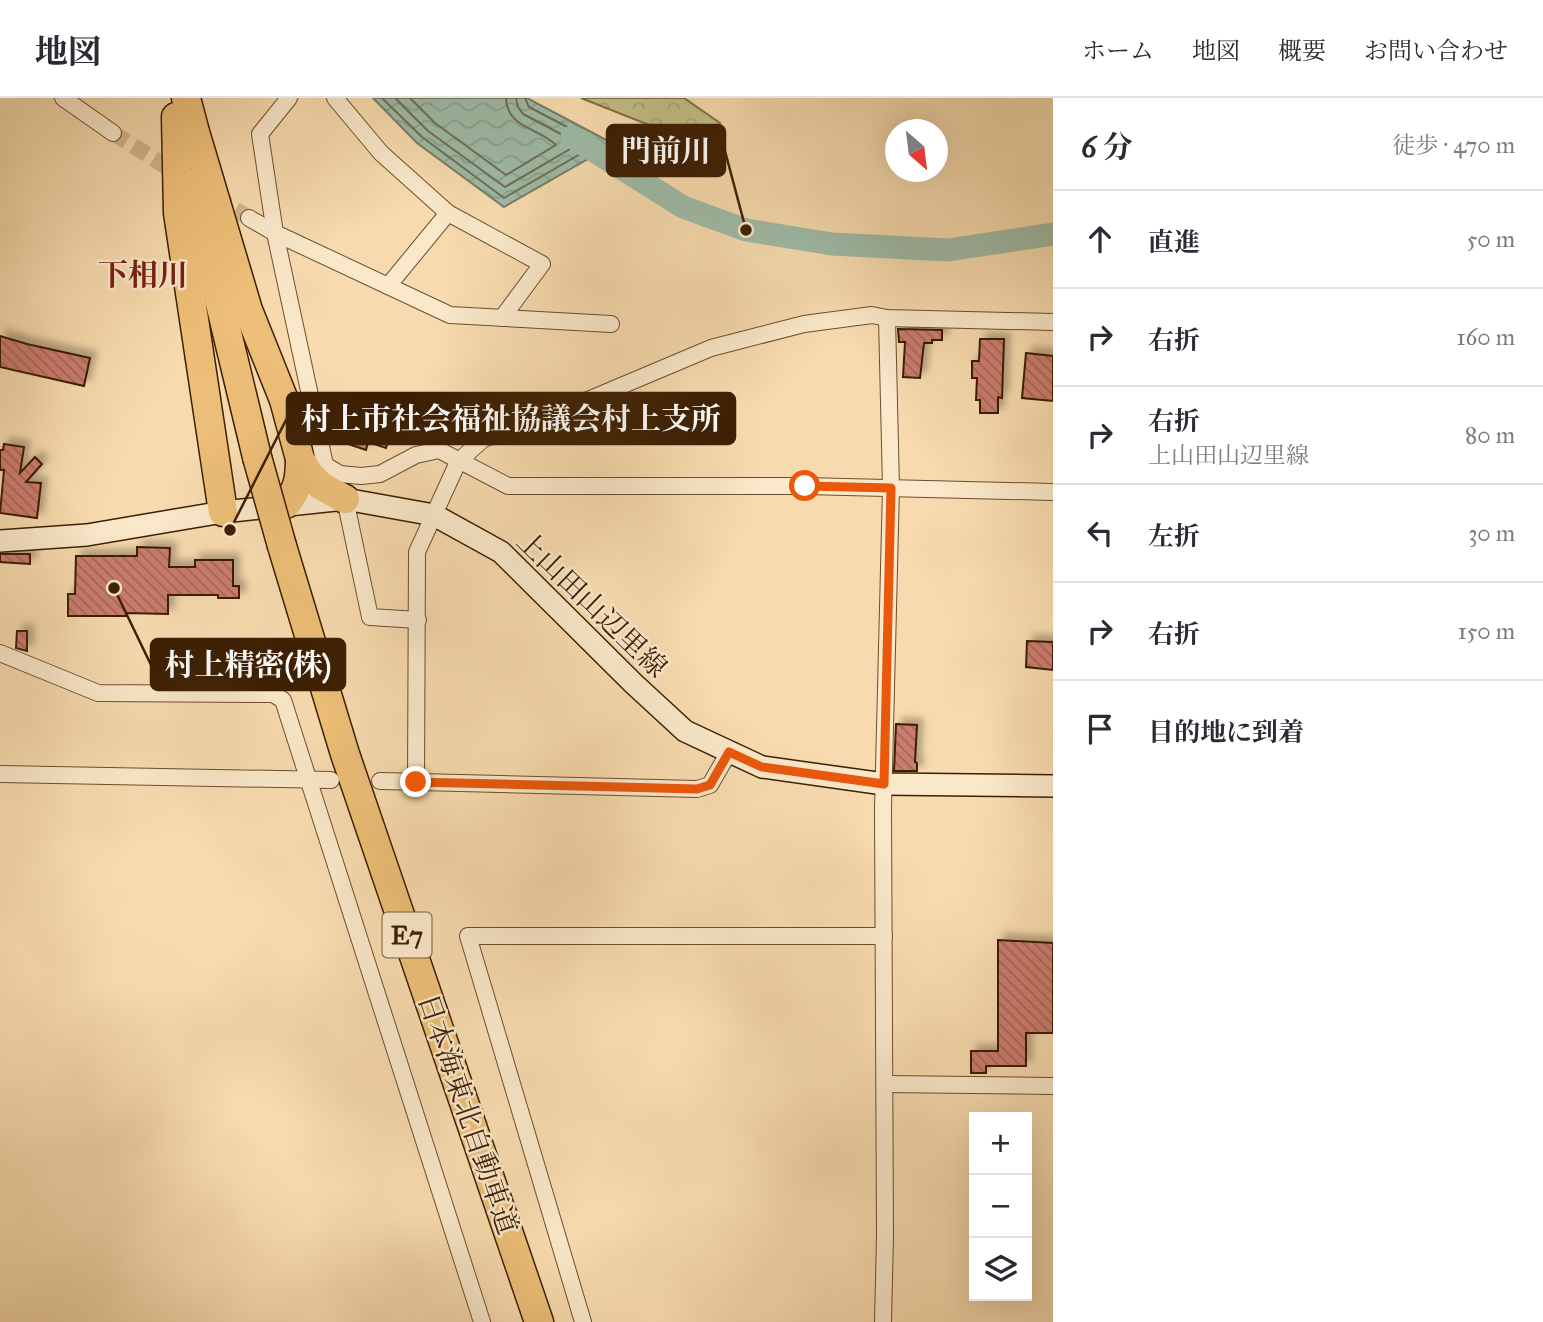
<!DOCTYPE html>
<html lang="ja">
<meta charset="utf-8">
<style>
body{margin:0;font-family:"IM FELL Great Primer","Noto Serif JP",serif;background:#f2f2f3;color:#2b2b33}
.controls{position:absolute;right:21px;bottom:21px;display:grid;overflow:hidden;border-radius:0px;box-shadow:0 7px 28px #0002}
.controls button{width:63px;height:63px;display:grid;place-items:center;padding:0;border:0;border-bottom:2px solid #e1e1e2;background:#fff;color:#2b2b33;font:35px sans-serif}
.compass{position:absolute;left:885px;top:21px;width:63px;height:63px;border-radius:50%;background:#fff;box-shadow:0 7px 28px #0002;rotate:152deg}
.stop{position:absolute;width:21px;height:21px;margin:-16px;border:5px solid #ea580c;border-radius:50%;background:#fff}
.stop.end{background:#ea580c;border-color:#fff;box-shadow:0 2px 7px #0008}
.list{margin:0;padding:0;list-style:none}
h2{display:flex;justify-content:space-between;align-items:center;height:91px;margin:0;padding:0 28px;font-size:30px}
h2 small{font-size:23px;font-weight:400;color:#7c7c81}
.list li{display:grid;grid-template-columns:46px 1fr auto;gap:21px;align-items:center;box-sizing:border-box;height:98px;padding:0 28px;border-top:2px solid #e1e1e2}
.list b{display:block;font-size:26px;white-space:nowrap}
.list p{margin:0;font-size:23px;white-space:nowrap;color:#7c7c81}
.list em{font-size:23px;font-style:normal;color:#7c7c81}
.icon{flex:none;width:38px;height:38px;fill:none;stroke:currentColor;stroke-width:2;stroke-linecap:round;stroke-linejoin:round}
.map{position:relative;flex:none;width:1053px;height:1224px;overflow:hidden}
header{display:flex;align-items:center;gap:42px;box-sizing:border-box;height:98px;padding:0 35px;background:#fff;border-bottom:2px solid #e1e1e2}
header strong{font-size:33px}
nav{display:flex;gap:38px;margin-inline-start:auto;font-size:24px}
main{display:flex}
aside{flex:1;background:#fff}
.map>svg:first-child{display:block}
</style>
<header>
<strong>地図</strong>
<nav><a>ホーム</a><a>地図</a><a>概要</a><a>お問い合わせ</a></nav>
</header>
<main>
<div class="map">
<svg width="1053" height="1224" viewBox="0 0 1053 1224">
<defs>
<pattern id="forest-crowns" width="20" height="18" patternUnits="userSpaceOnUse" patternTransform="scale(1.75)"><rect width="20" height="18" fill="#c2be86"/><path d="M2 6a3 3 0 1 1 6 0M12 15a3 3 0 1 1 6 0" fill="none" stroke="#a8a372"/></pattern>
<pattern id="water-waves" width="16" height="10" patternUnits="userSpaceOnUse" patternTransform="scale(1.75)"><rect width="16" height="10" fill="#9ebba7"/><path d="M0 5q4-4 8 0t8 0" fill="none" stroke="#89a08e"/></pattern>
<pattern id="building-back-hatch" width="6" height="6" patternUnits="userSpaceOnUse" patternTransform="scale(1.75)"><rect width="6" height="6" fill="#ca7c6e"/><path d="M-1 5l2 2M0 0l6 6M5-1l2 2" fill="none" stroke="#a56558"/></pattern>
<filter id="shadow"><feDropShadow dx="6" dy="-6" stdDeviation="3.5" flood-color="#0004"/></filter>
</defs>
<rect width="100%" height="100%" fill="#f7dbae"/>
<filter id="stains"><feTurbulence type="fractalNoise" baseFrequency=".00286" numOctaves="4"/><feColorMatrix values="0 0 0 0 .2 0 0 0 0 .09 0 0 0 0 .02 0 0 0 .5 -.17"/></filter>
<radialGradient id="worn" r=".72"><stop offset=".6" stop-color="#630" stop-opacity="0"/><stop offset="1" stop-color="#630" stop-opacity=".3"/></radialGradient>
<polygon fill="url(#forest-crowns)" stroke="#7f6e44" stroke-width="2" points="581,0 684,0 720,25 707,50"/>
<polygon fill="url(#water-waves)" stroke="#777d65" stroke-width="2" points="373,0 527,0 614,46 504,109 417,45"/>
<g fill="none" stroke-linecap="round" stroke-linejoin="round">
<g stroke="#6d6d55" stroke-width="2">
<polyline points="382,0 422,39 504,100 596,47 594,43 529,9 525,0"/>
<polyline points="395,0 428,33 505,89 577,47 576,44 523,16 518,9 516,0"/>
<path d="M410,0L435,25L506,77L556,47C539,30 507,30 506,0"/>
</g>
<polyline stroke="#9ebba7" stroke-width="23" points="572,39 683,109 746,132 832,146 948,152 1053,136"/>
</g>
<g fill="url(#building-back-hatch)" stroke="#3c1f03" stroke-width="2" filter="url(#shadow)">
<polygon points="898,231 942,232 942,242 932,242 932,245 924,245 920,280 903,279 905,244 899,244"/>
<polygon points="0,238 27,246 90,260 84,288 0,269"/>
<polygon points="980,241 1004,241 1002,300 998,299 998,315 980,315 980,302 976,302 977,280 972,280 972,263 979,263"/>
<polygon points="1026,255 1053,258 1053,303 1022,300"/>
<polygon points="342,324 390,337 386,350 368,344 366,352 336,342"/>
<polygon points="4,346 24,349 20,375 35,359 42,366 26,384 41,385 37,420 0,415 4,372 0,372 0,352 3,352"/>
<polygon points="137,449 170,450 169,469 195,469 195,462 233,462 233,488 239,488 239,500 218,500 218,497 168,497 168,516 126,515 126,518 68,518 68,496 75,496 76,458 137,458"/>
<polygon points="0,456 30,456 30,466 0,464"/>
<polygon points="17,533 27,533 27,553 16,550"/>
<polygon points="1027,543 1053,544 1053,572 1026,569"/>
<polygon points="896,626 917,627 915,664 917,665 917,673 894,673"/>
<polygon points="998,842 1053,845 1053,935 1026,935 1026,968 986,968 986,975 971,975 971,953 998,953"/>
</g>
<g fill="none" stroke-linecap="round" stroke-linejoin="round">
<g stroke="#d2b58c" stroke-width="16" stroke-dasharray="16 8" stroke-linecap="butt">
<polyline points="113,35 181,78"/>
<polyline points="215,99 249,120"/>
</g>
<defs>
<g id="street">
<polyline points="63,0 113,35"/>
<polyline points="289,0 260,36 275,135 325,367 340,376 361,378 380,376 416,357 439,352 508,388 805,388 1053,394"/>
<polyline points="335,0 381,55 448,115 542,166 502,220"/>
<polyline points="249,120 275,135 450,217 611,226"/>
<polyline points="388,188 448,115"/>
<polyline points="345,401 370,519 418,522"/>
<polyline points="0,555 98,595 273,596 283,602 482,1224"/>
<polyline points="0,676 331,682"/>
<polyline points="380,683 697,691 710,687 729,654"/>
<polyline points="416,684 417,454 458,364 483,341 576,307 711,250 804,226 872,217 887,220 1053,224"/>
<polyline points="885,986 1053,988"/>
<polyline points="583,1224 468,838 884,838"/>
<polyline points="883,1224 885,1138 883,711 891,390 887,220"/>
</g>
<polyline id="secondary" points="0,443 87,437 223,414 345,401 434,417 501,454 634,586 685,633 762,669 884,686 1053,688"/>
<g id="highway">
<polyline points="186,0 195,34 248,212 284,302 300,361 309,376 321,388 345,401"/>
<polyline points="176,19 178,115 223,414"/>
<polyline points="191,85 257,359"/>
<path d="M286,406C298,392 300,380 300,361"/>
<polyline points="282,448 345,656 539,1224"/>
</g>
</defs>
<use href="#street" stroke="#6b4e2e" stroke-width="18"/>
<use href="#secondary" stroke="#3c1f03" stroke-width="24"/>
<use href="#highway" stroke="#3c1f03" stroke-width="31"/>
<use href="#street" stroke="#fae8ca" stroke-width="16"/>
<use href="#secondary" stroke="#fae8ca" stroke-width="21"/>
<use href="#highway" stroke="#ecbe77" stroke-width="28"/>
<defs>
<polyline id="highway-bridge" points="257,359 282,448"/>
</defs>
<use href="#highway-bridge" stroke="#3c1f03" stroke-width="31" stroke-linecap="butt"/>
<use href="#highway-bridge" stroke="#ecbe77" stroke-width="28"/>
</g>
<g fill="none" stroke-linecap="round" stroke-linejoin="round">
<polyline stroke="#ea580c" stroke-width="9" points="416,684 697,691 710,687 729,654 762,669 884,686 891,390 805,388"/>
</g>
<g text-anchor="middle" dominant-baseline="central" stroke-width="5" stroke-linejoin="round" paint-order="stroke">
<rect fill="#fae8ca" stroke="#755b3f" stroke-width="2" x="382.5" y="814.5" width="49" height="45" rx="5"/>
<g font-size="26" font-weight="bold" fill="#3c1f03">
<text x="407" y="837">E7</text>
</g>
<g font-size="28" fill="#3c1f03" stroke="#fae8ca">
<text transform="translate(592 506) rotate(44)">上山田山辺里線</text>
<text transform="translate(468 1016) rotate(71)">日本海東北自動車道</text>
</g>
<g font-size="30" font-weight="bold" fill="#7a1f14" stroke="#fae8ca">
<text x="143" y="177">下相川</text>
</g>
</g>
<path fill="none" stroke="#3c1f03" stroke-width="2.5" d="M746 132L725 53M230 432L287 320M114 490L151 567"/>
<g fill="#3c1f03" stroke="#fae8ca" stroke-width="2.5">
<circle cx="746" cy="132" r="7"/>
<circle cx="230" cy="432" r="7"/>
<circle cx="114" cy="490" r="7"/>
</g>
<g fill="#3c1f03" stroke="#3c1f03" stroke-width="2.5">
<rect x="607" y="27" width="118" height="51" rx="7"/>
<rect x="287" y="295" width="448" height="51" rx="7"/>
<rect x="151" y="541" width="194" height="51" rx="7"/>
</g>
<g font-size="30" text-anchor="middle" font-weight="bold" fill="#fff">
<text x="666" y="63">門前川</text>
<text x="511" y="331">村上市社会福祉協議会村上支所</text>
<text x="248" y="577">村上精密(株)</text>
</g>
<rect width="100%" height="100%" filter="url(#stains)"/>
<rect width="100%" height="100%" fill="url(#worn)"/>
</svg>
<div class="controls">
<button>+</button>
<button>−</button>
<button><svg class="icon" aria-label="layers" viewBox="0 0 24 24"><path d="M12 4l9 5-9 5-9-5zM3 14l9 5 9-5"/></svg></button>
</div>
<svg class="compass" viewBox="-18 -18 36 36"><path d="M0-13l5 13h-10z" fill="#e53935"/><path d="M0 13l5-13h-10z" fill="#7c7c81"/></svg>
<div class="stop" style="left:805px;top:388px"></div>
<div class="stop end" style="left:416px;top:684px"></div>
</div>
<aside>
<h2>6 分<small>徒歩 · 470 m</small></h2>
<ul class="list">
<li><svg class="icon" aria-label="ahead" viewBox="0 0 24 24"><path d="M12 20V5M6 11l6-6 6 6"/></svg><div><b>直進</b></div><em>50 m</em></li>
<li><svg class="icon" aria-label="right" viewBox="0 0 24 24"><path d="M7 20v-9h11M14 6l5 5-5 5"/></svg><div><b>右折</b></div><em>160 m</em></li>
<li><svg class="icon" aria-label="right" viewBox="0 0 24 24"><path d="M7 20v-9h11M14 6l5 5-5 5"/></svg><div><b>右折</b><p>上山田山辺里線</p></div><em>80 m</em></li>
<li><svg class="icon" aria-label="left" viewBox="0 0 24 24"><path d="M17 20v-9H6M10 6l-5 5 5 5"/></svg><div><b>左折</b></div><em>30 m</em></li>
<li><svg class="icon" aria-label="right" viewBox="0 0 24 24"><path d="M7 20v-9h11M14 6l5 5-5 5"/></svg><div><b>右折</b></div><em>150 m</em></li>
<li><svg class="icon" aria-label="arrive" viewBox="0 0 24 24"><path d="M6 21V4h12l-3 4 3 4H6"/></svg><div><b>目的地に到着</b></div></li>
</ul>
</aside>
</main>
